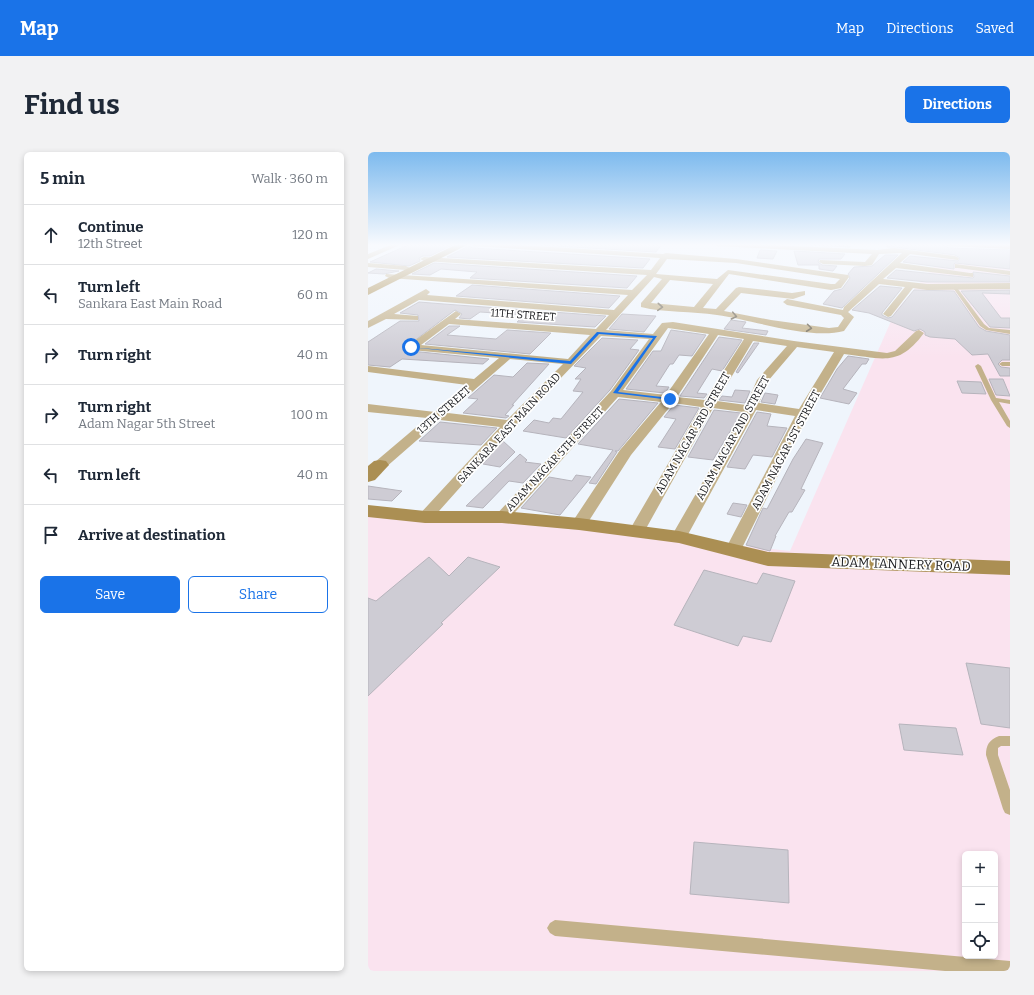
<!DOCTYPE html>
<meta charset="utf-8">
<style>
body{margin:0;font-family:Bitter,serif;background:#f2f2f3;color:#1f2937}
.controls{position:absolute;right:12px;bottom:12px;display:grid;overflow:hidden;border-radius:6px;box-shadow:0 2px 6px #0003}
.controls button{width:36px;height:36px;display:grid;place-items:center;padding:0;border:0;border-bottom:1px solid #e0e1e3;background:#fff;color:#1f2937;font:20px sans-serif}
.stop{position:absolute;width:12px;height:12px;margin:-9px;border:3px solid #1a73e8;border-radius:50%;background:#fff}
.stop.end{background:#1a73e8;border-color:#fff;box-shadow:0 1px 4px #0008}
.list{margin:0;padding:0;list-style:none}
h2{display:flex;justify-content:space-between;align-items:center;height:52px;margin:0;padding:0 16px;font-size:17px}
h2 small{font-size:13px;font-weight:400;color:#747a83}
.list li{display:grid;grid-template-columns:26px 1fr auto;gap:12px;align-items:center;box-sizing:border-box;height:60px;padding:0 16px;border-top:1px solid #e0e1e3}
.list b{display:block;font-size:15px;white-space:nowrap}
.list p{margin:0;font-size:13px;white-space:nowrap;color:#747a83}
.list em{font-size:13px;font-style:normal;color:#747a83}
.actions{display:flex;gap:8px;padding:12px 16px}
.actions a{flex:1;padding:9px 0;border:1px solid #1a73e8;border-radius:6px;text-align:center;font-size:14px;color:#1a73e8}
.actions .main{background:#1a73e8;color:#fff}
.icon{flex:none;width:22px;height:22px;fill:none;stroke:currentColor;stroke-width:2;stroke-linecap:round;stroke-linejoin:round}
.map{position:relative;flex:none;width:642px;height:819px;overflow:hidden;border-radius:6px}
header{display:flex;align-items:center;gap:24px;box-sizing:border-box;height:56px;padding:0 20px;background:#1a73e8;color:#fff}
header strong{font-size:19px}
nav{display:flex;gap:22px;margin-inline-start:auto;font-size:14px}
.intro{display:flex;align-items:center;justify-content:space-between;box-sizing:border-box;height:96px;padding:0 24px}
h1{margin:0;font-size:28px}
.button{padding:10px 18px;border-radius:6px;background:#1a73e8;color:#fff;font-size:14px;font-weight:700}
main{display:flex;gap:24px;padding:0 24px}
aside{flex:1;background:#fff;border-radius:6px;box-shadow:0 2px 6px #0003}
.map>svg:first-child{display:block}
</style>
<header>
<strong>Map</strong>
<nav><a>Map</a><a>Directions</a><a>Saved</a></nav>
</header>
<div class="intro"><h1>Find us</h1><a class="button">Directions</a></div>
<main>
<aside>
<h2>5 min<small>Walk · 360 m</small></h2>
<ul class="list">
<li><svg class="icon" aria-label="ahead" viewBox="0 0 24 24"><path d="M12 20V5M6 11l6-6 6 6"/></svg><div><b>Continue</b><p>12th Street</p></div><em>120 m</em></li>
<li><svg class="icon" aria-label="left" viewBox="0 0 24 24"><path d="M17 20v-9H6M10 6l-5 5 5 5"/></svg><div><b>Turn left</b><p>Sankara East Main Road</p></div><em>60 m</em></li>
<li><svg class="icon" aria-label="right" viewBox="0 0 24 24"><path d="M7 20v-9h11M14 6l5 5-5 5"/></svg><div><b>Turn right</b></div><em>40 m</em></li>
<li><svg class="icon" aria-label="right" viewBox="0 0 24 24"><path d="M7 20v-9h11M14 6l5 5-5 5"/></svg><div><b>Turn right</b><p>Adam Nagar 5th Street</p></div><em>100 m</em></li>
<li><svg class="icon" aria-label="left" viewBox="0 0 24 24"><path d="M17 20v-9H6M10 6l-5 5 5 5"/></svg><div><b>Turn left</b></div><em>40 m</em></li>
<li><svg class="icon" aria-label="arrive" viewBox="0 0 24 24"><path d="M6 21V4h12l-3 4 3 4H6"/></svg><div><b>Arrive at destination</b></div></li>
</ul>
<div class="actions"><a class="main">Save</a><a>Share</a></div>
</aside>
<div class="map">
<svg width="642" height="819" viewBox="0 0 642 819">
<rect width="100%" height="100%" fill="#eff5fc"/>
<path fill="#fae3ef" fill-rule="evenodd" d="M580,98L642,99V819H0V354L422,399L527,160ZM597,702H627V804H597Z"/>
<g fill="#ceccd4" stroke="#b6b4bc">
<polygon points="42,92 86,92 62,104 55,104 51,106 52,109 41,114 2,110"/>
<polygon points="154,92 294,92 288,100"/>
<polygon points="423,92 444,92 482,94 482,95"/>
<polygon points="520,92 564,93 564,92 575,92 580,96 642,98 642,117 587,111 586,112 586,117 535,110 542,104 590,109 592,106 587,103 526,95 519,95"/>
<polygon points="101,94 105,96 282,107 275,116 79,105"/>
<polygon points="392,98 409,99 405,107 389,106"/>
<polygon points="426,99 477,102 473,107 451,107 450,110 454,113 469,114 465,119 451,117 451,113 430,113"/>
<polygon points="517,103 530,103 474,156 455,152 466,139 474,137 482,126 480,122 486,115 504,114"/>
<polygon points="66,111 269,124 259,136 102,126 109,120 73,117 62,123 44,122"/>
<polygon points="8,117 31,119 16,122 0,121"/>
<polygon points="528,118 605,126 606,125 605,120 642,124 642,130 559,130 519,126"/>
<polygon points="104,133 252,144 241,156 88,144"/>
<polygon points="512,134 534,136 514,161 514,163 520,166 524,165 546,138 586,139 611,175 618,179 642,183 642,208 634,208 630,212 633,215 642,216 642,224 632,224 620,202 604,203 587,187 562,185 557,183 557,180 552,177 546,179 501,161 484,158"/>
<polygon points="642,138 642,142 614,141 633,166 642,166 642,176 622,175 593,139"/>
<polygon points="51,150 76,152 238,164 227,175 149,170 157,163 112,160 102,167 91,166 94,162 87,158 37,196 43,199 121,207 115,212 34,207 22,215 0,213 0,190 32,169 51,169 50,163 32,161"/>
<polygon points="254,162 288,164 276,180 241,177"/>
<polygon points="363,168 378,170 374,176 400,179 398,183 356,177"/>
<polygon points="81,174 92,174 79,183 128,187 139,178 183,181 162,202 57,192"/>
<polygon points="303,178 338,183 324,204 311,203 305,212 302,212 288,234 301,235 297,241 258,237 285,199 293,199"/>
<polygon points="351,185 374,188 354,219 344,217 329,241 339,242 336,246 312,244"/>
<polygon points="234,186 270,188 262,197 271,198 242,238 198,286 155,279 166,268 181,271 185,266 193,267 215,240 205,239 213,227 207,227 218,216 206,214"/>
<polygon points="386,191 391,191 370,221 368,220"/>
<polygon points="480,204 501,207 498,212 494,212 475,237 489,241 481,252 452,246 469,217"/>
<polygon points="159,211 181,212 144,253 146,253 137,263 141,264 138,266 95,261 110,247 100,246 126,223 145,225"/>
<polygon points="621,227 635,227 642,244 628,243"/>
<polygon points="589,229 613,230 618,242 594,241"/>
<polygon points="367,238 382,239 377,251 351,248 354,244 364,245"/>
<polygon points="397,241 410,243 407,252 393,250"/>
<polygon points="251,247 290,251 250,299 247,299 249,300 228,332 221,331 245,298 210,292"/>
<polygon points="306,253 331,256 307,297 290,295 308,267 296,265"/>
<polygon points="346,258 373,261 345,308 320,305"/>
<polygon points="389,260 403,262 399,274 419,276 404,305 385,303 377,317 359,315"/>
<polygon points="72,270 129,276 113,293 51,289"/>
<polygon points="438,287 455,291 433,337 437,338 424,360 421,360 407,384 408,384 402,399 378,393 395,356 399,357 425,307"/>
<polygon points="135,289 147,300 132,315 115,312"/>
<polygon points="152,302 159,308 157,310 173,312 155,331 141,329 115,356 98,354"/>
<polygon points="208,323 223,325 192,363 153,356 181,325 204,329"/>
<polygon points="0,334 34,339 24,349 0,347"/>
<polygon points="365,351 379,353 373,365 359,362"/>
<polygon points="61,405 81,424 100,405 132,415 73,471 75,472 0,544 0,446 8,449"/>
<polygon points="336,418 389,432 395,421 427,429 403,490 375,484 370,494 306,473"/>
<polygon points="598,511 642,516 642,576 613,572"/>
<polygon points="531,572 588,576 595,603 536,598"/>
<polygon points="326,690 420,698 421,751 322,742"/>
</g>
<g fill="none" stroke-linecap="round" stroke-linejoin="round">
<g fill="#c3b18a" fill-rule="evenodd">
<polygon points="583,133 587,133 616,172 621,176 642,178 642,182 618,178 612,174"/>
<polygon points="642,210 642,214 634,214 631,212 634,210"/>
<polygon points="610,212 613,214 628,246 642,248 642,252 631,250 642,269 642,276 639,274 623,248 607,214"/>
<path d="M631,584H642V594H633L630,596V603L642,638V663L637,661L635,657L618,603C618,593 621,588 631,584Z"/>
<polygon points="187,768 642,809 642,819 577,819 187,784 182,781 179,776 182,771"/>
</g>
<g fill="#c3b18a" fill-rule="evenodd">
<polygon points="25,92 34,92 0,107 0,102"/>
<path d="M101,92H134L295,102L298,101L368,107L480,123L481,125L473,136L463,138L361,122L335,156L348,157L368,136L371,135L424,141L437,139V143L425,147L373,141L356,159L403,168L461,176L470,175L476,166L473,163L419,153L415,150L419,147L475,158L476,155L534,101L511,102L504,113L497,114L455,112L451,110L452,108L497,110L504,102L349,94L346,92H386L509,98L526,96L587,104L591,106L590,108L542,102L532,111L602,121H605V125L528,116L515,127L559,132L642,131V137L559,138L545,136L523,164L520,165L515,162L537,135L511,132L480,160L486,165L476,179C442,188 385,168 349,163C324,159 297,161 273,155V151L294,127L286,125L238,178L285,182L294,171L305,170L426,189L519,201L527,199L548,179L551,178L556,181C530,216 514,206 476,202L441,261L373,398L371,402L365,403L359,402L357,398L427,264L388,258L317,388L311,390L305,388L303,385L375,260L345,256L275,382L269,384L263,382L261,379L333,255L305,251L263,303L217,375H205L203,372L252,298L293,250L250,245L140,368H128L126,365L243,239L281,187L233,184L146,275L63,368H51L49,365L132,275L72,268L17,316H7L5,313L7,310L59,266L0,260V252L67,260L99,233L0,220V214L106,227L131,206L43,198L38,195L88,159L93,162L87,167L228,177L241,163L51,148L26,162L50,164V168L18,167L0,176V169L58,137L62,140L59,143L246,158L260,143L21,126L17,124L18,122L264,138L279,123L56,109L52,107L56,105L283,118L292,106L105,94ZM299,107L368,111L472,127L467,132H463L360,118L349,127L288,122ZM302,128L345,132L326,155L283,151ZM81,172L222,183L200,207L53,193ZM300,176L341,182L298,243L255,238ZM350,183L376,187L337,248L309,245ZM385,189L419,194L389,228L378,253L349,249ZM429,195L466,200L431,257L391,251L400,229ZM142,207L195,212L139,268L80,261Z"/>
<polygon points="576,92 642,93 642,97 580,94"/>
<polygon points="0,111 38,114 42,116 38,118 0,115"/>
<polygon points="587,112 642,119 642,123 590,116 587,116"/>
</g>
<g fill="#ab8f53" fill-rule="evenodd">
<polygon points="89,92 101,92 0,143 0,136"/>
<polygon points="12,308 18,309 21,313 7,328 0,330 0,314 6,309"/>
<polygon points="0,353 57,359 134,359 211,366 311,379 400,400 642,409 642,423 400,414 311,391 211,378 134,371 57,371 0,365"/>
</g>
</g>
<defs><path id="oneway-chevron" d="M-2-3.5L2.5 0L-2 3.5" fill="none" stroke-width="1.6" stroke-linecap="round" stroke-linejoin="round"/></defs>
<g stroke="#6e6654">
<use href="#oneway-chevron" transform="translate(292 155) rotate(4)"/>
<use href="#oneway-chevron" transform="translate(366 164) rotate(12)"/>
<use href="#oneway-chevron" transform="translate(441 176) rotate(7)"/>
</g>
<linearGradient id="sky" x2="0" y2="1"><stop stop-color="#7dbaee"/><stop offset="0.45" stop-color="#f8fafe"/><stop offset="1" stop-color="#f8fafe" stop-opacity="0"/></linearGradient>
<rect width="642" height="206" fill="url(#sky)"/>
<polygon fill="#1a73e8" points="229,180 289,184 250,240 302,246 303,248 245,241 285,186 231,182 203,212 41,195 202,209"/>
<g text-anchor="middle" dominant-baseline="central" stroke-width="3.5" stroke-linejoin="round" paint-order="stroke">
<g font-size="11" fill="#1a1b1e" stroke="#fff">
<text transform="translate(155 163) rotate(4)">11TH STREET</text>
<text transform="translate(76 258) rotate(-41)">13TH STREET</text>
<text transform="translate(141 276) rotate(-47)">SANKARA EAST MAIN ROAD</text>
<text transform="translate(325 281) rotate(-60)">ADAM NAGAR 3RD STREET</text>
<text transform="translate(365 286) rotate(-61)">ADAM NAGAR 2ND STREET</text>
<text transform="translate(418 298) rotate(-62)">ADAM NAGAR 1ST STREET</text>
<text transform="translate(187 307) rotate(-47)">ADAM NAGAR 5TH STREET</text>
</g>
<g font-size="13" fill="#1a1b1e" stroke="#fff">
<text transform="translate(533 412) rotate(2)">ADAM TANNERY ROAD</text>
</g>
</g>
</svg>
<div class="controls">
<button>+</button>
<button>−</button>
<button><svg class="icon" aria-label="locate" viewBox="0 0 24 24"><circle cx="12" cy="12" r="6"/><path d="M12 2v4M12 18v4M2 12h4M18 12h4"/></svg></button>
</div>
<div class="stop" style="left:43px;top:195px"></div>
<div class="stop end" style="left:302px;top:247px"></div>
</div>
</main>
